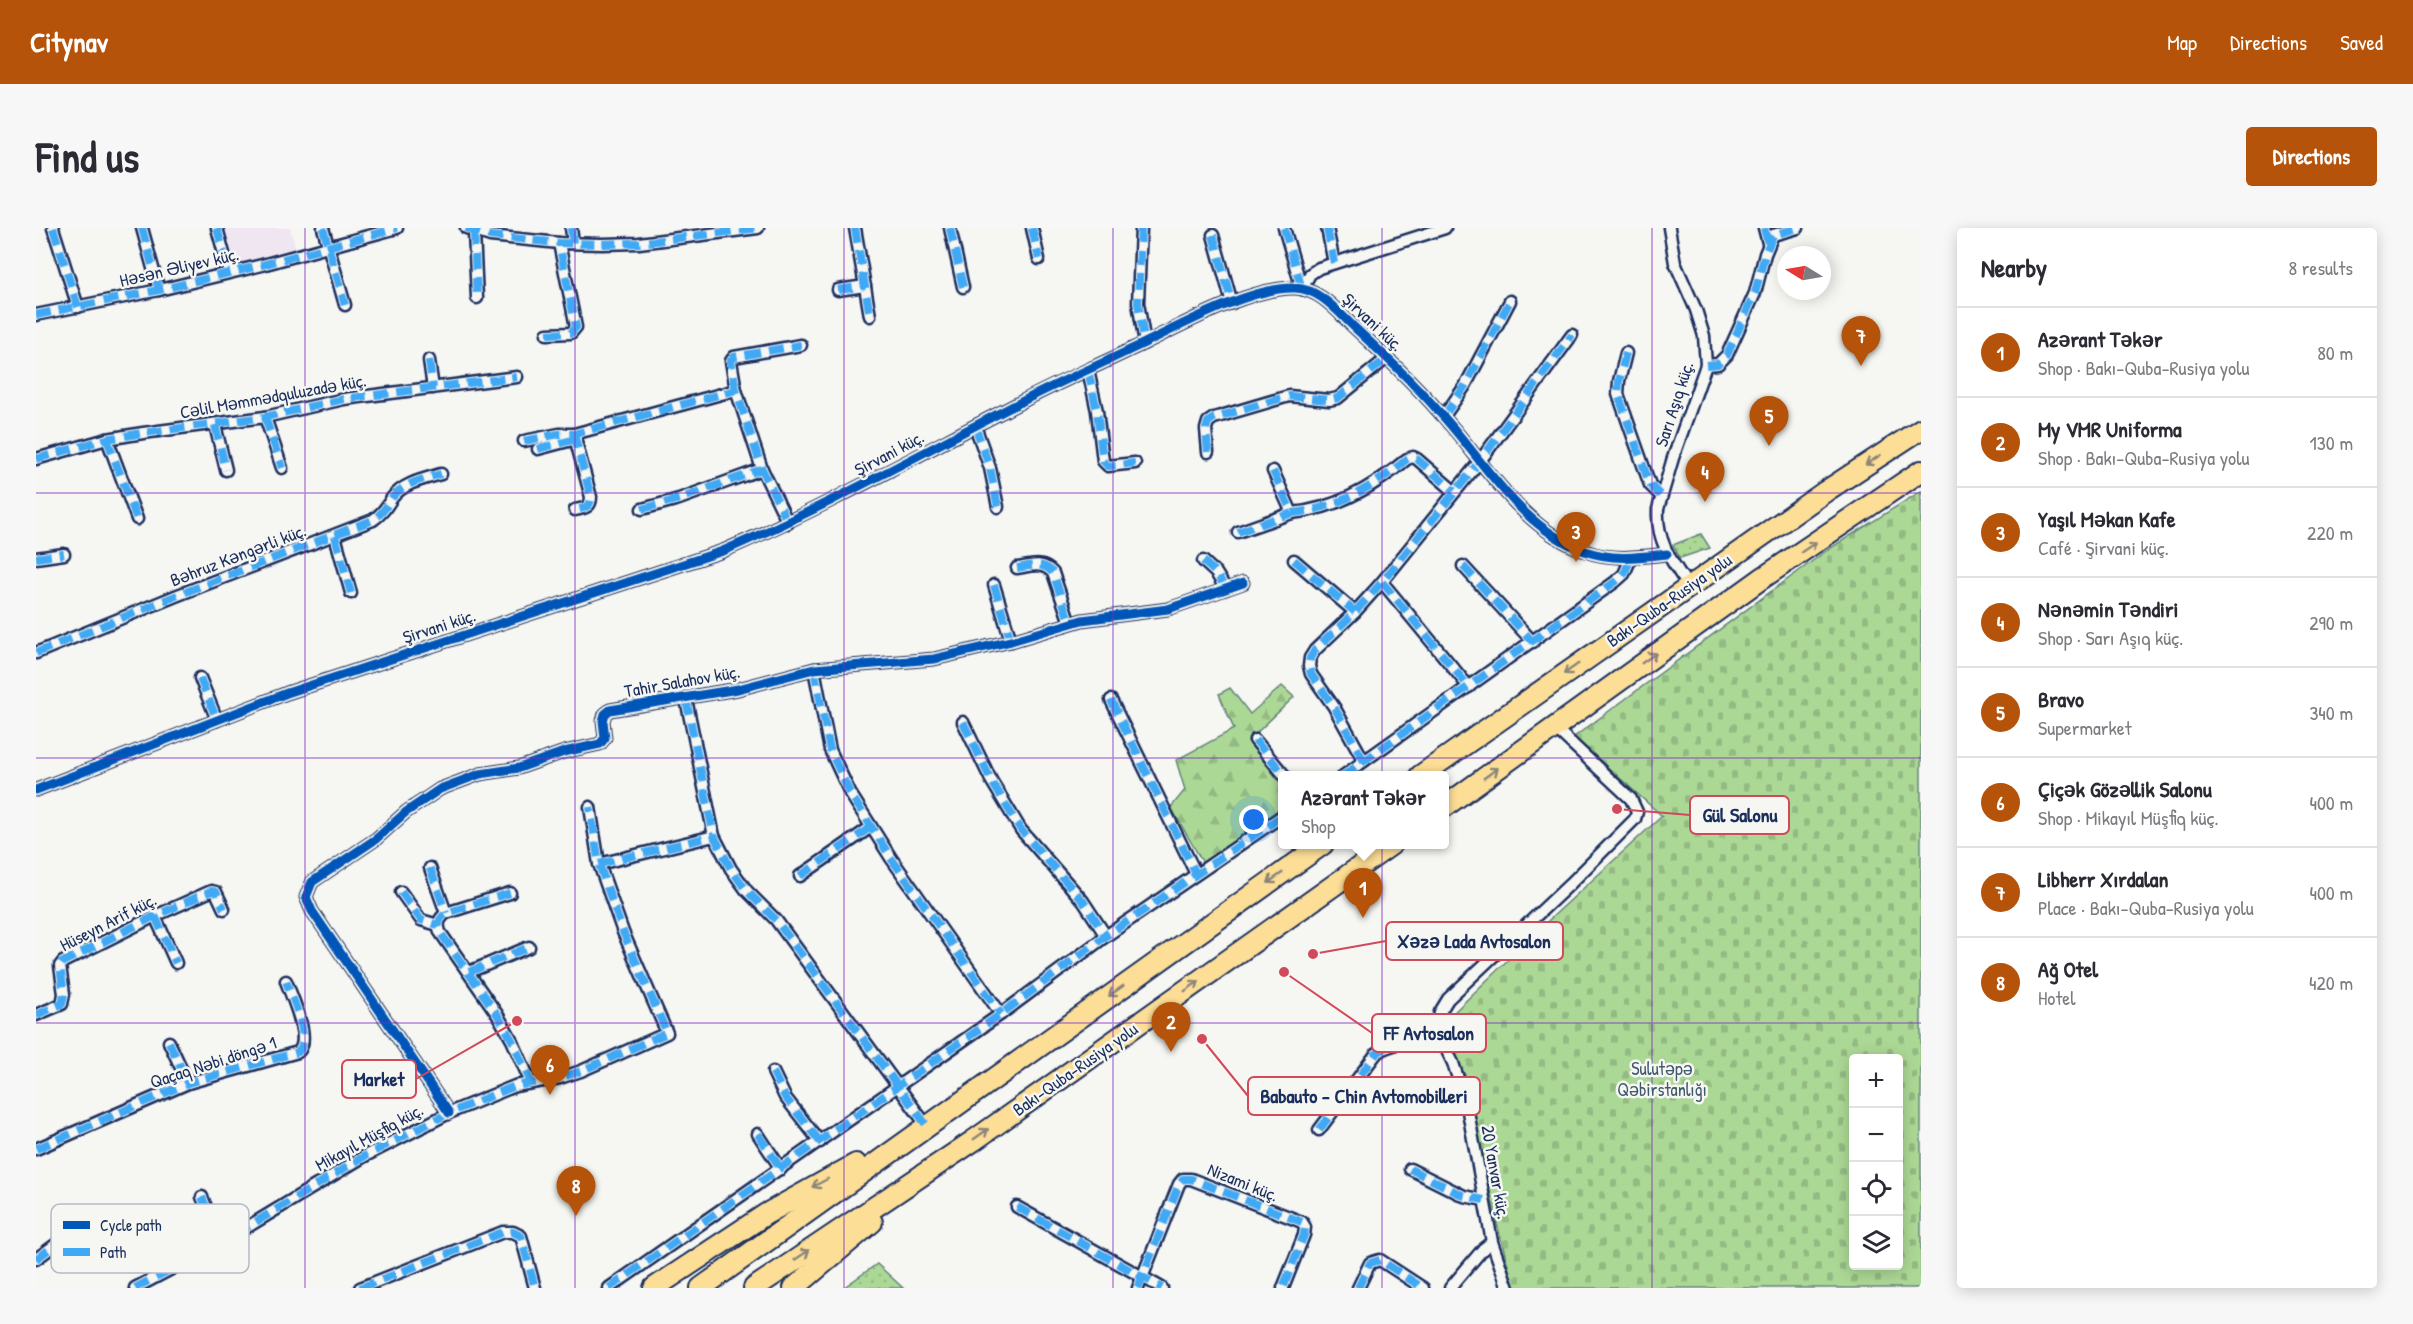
<!DOCTYPE html>
<meta charset="utf-8">
<style>
body{margin:0;font-family:"Patrick Hand",sans-serif;background:#f7f7f7;color:#2b2b33}
.controls{position:absolute;right:18px;bottom:18px;display:grid;overflow:hidden;border-radius:6px;box-shadow:0 3px 15px #0003}
.controls button{width:54px;height:54px;display:grid;place-items:center;padding:0;border:0;border-bottom:2px solid #e1e1e2;background:#fff;color:#2b2b33;font:30px sans-serif}
.compass{position:absolute;left:1741px;top:18px;width:54px;height:54px;border-radius:50%;background:#fff;box-shadow:0 3px 15px #0003;rotate:281deg}
.you{position:absolute;left:1218px;top:592px;width:21px;height:21px;margin:-15px;border:4px solid #fff;border-radius:50%;background:#1a73e8;box-shadow:0 0 0 9px #1a73e833}
.badge{display:grid;place-items:center;width:39px;height:39px;border-radius:50%;background:#b45309;color:#fff;font-size:20px;font-weight:700}
.pin{position:absolute;translate:-50% -50px;filter:drop-shadow(0 2px 3px #0008)}
.pin::after{content:'';position:absolute;top:32px;width:21px;height:18px;background:inherit;clip-path:polygon(0 0,100% 0,50% 100%)}
.popup{position:absolute;left:1242px;top:543px;width:171px;height:78px;box-sizing:border-box;display:grid;place-content:center;border-radius:6px;background:#fff;filter:drop-shadow(0 2px 4px #0005);font-size:20px;white-space:nowrap;color:#7c7c81}
.popup b{font-size:22px;color:#2b2b33}
.popup::after{content:'';position:absolute;left:50%;top:100%;margin-left:-12px;border:12px solid transparent;border-top-color:#fff}
.list{margin:0;padding:0;list-style:none}
h2{display:flex;justify-content:space-between;align-items:center;height:78px;margin:0;padding:0 24px;font-size:26px}
h2 small{font-size:20px;font-weight:400;color:#7c7c81}
.list li{display:grid;grid-template-columns:39px 1fr auto;gap:18px;align-items:center;box-sizing:border-box;height:90px;padding:0 24px;border-top:2px solid #e1e1e2}
.list b{display:block;font-size:22px;white-space:nowrap}
.list p{margin:0;font-size:20px;white-space:nowrap;color:#7c7c81}
.list em{font-size:20px;font-style:normal;color:#7c7c81}
.icon{flex:none;width:33px;height:33px;fill:none;stroke:currentColor;stroke-width:2;stroke-linecap:round;stroke-linejoin:round}
.map{position:relative;flex:none;width:1885px;height:1060px;overflow:hidden;border-radius:6px}
header{display:flex;align-items:center;gap:36px;box-sizing:border-box;height:84px;padding:0 30px;background:#b45309;color:#fff}
header strong{font-size:28px}
nav{display:flex;gap:33px;margin-inline-start:auto;font-size:21px}
.intro{display:flex;align-items:center;justify-content:space-between;box-sizing:border-box;height:144px;padding:0 36px}
h1{margin:0;font-size:42px}
.button{padding:15px 27px;border-radius:6px;background:#b45309;color:#fff;font-size:21px;font-weight:700}
main{display:flex;gap:36px;padding:0 36px}
aside{flex:1;background:#fff;border-radius:6px;box-shadow:0 3px 15px #0003}
.map>svg:first-child{display:block}
</style>
<header>
<strong>Citynav</strong>
<nav><a>Map</a><a>Directions</a><a>Saved</a></nav>
</header>
<div class="intro"><h1>Find us</h1><a class="button">Directions</a></div>
<main>
<div class="map">
<svg width="1885" height="1060" viewBox="0 0 1885 1060">
<defs>
<pattern id="grass-dots" width="8" height="8" patternUnits="userSpaceOnUse" patternTransform="scale(1.5)"><rect width="8" height="8" fill="#acd895"/><path d="M2 2h.1M6 6h.1" fill="none" stroke="#93ba83" stroke-width="1.8" stroke-linecap="round"/></pattern>
<pattern id="forest-firs" width="22" height="20" patternUnits="userSpaceOnUse" patternTransform="scale(1.5)"><rect width="22" height="20" fill="#acd895"/><path d="M5 1l3.5 6h-7zM16 11l3.5 6h-7z" fill="#93ba83"/></pattern>
<pattern id="cemetery-stones" width="16" height="16" patternUnits="userSpaceOnUse" patternTransform="scale(1.5)"><rect width="16" height="16" fill="#acd895"/><path d="M2 7V4a2 2 0 0 1 4 0v3zM10 15v-3a2 2 0 0 1 4 0v3z" fill="#93ba83"/></pattern>
</defs>
<rect width="100%" height="100%" fill="#f6f6f2"/>
<filter id="ink" filterUnits="userSpaceOnUse"><feTurbulence type="fractalNoise" baseFrequency=".0167" numOctaves="2"/><feDisplacementMap in="SourceGraphic" scale="12" xChannelSelector="R" yChannelSelector="G"/><feConvolveMatrix kernelMatrix="1 2 1 2 8 2 1 2 1" color-interpolation-filters="sRGB"/></filter>
<g filter="url(#ink)">
<polygon fill="#efe6f1" points="184,0 254,0 260,21 196,38"/>
<g fill="url(#grass-dots)" stroke="#64847a" stroke-width="1.5">
<polygon points="1665,306 1674,320 1644,330 1637,317"/>
<polygon points="841,1036 867,1060 807,1060"/>
</g>
<polygon fill="url(#forest-firs)" stroke="#64847a" stroke-width="1.5" points="1246,458 1258,469 1212,513 1246,557 1246,579 1167,635 1135,579 1149,562 1140,532 1198,501 1183,466 1194,460 1214,486"/>
<path fill="url(#cemetery-stones)" stroke="#64847a" stroke-width="1.5" fill-rule="evenodd" d="M1885,263V1060H1478L1461,996L1431,852L1406,796L1514,691L1626,588L1538,509L1790,323ZM1818,830H1862V1038H1818Z"/>
<g fill="none" stroke-linecap="round" stroke-linejoin="round">
<defs>
<g id="street">
<polyline points="17,0 42,79"/>
<polyline points="106,0 123,62"/>
<polyline points="181,0 193,44"/>
<polyline points="287,0 309,77"/>
<polyline points="430,0 454,8 523,15 566,16 603,15 722,0"/>
<polyline points="535,0 537,15"/>
<polyline points="819,0 834,88"/>
<polyline points="914,0 927,59"/>
<polyline points="996,0 1003,31"/>
<polyline points="1105,0 1102,75 1109,115"/>
<polyline points="1248,0 1266,61"/>
<polyline points="1291,0 1298,35"/>
<path d="M1633,0L1639,35L1660,82L1668,108L1670,137L1637,230L1622,281C1620,313 1636,334 1653,359"/>
<polyline points="1728,0 1732,15"/>
<polyline points="438,4 441,70"/>
<polyline points="1177,7 1196,75"/>
<polyline points="1266,61 1274,46 1283,40 1409,0"/>
<polyline points="802,62 829,58"/>
<polyline points="0,87 123,62 226,37 361,0"/>
<polyline points="511,106 535,105 540,99 523,15"/>
<polyline points="1590,125 1583,153 1582,166 1614,257 1625,268"/>
<polyline points="393,132 397,160"/>
<polyline points="1670,137 1682,136 1691,127 1719,65 1729,26 1737,7 1762,0"/>
<polyline points="1052,142 1061,183 1067,233 1072,238 1099,235"/>
<polyline points="700,162 695,133 698,129 765,117"/>
<polyline points="1408,188 1429,158 1474,73"/>
<polyline points="229,189 246,240"/>
<polyline points="179,197 190,242"/>
<polyline points="939,198 954,240 962,279"/>
<path d="M538,206L555,269C555,280 548,280 539,282"/>
<polyline points="71,211 101,291"/>
<polyline points="488,213 523,206 538,206 700,162 726,241 752,295"/>
<polyline points="502,221 540,211"/>
<polyline points="1172,224 1170,201 1172,194 1178,190 1253,168 1293,172 1302,170 1351,130"/>
<polyline points="0,231 71,211 107,205 229,189 308,171 481,149"/>
<path d="M1237,243L1256,285C1300,281 1338,259 1371,231L1377,229L1381,231L1418,263"/>
<polyline points="606,281 643,271 726,241"/>
<polyline points="1202,304 1256,285"/>
<polyline points="299,308 315,365"/>
<polyline points="0,330 28,326"/>
<polyline points="1258,332 1319,384"/>
<polyline points="1167,333 1180,345 1190,361"/>
<polyline points="1427,338 1497,414"/>
<path d="M981,340C995,338 1007,333 1017,345L1034,395"/>
<polyline points="1346,354 1433,459"/>
<polyline points="958,357 975,413"/>
<path d="M0,425L142,367L337,292C347,285 350,279 356,270C367,255 388,251 405,246"/>
<polyline points="778,441 794,522 814,565 855,630 965,786"/>
<polyline points="164,450 181,492"/>
<polyline points="650,471 678,608 695,641 711,663 740,692 891,898"/>
<polyline points="1075,472 1160,646"/>
<polyline points="927,494 955,552 985,602 1047,673 1070,708"/>
<polyline points="1219,512 1249,548"/>
<polyline points="1328,533 1298,479 1275,446 1273,438 1274,430 1279,422 1319,384 1346,354 1444,233 1536,107"/>
<polyline points="1307,548 1579,354 1588,346 1595,330"/>
<path d="M0,562L251,465L687,323C790,279 887,224 987,173C1023,154 1061,138 1098,120C1141,100 1212,59 1259,60C1284,61 1301,83 1318,99C1348,127 1378,155 1405,186C1449,234 1484,300 1549,323C1576,333 1604,329 1631,326"/>
<polyline points="563,636 678,608"/>
<polyline points="394,640 410,685"/>
<polyline points="764,648 835,599"/>
<polyline points="365,664 385,692 402,697"/>
<path d="M474,665L410,685C403,691 401,695 404,704L461,786L476,812L495,855"/>
<polyline points="119,688 140,735"/>
<polyline points="433,744 493,719"/>
<polyline points="0,787 26,776 28,766 24,738 27,734 119,688 175,663 180,664 188,681"/>
<polyline points="133,814 152,855"/>
<polyline points="737,844 749,869 784,914"/>
<polyline points="413,885 276,683 270,669 276,654 340,611 370,584 404,561 444,546 483,540 528,524 564,516 569,510 567,493 569,486 574,482 702,461 778,441 898,431 975,413 1046,392 1132,381 1207,355"/>
<polyline points="1283,902 1340,826 1349,820 1401,802"/>
<polyline points="722,906 745,941"/>
<path d="M0,921L152,855L262,824C276,811 256,770 250,753"/>
<polyline points="1374,941 1428,968 1448,972"/>
<polyline points="166,969 185,1015"/>
<polyline points="981,979 1126,1060"/>
<polyline points="0,1031 30,1009"/>
<polyline points="99,1060 185,1015 327,929 413,885 479,858 524,850 545,843 631,805 587,704 563,636 554,579"/>
<polyline points="324,1060 467,1004 477,1004 485,1008 499,1060"/>
<polyline points="573,1060 965,786 1070,708 1246,588"/>
<polyline points="1102,1060 1143,956 1147,951 1155,951 1266,994 1269,999 1268,1007 1247,1060"/>
<polyline points="1322,1060 1334,1035 1344,1032 1387,1060"/>
<polyline points="1414,1060 1447,1021 1456,1014"/>
<polyline points="1472,1060 1456,1014 1431,878 1417,835 1401,802 1404,784 1412,771 1534,656 1599,591 1601,584 1595,571 1518,499"/>
</g>
<g id="highway">
<polyline points="1384,548 1790,263 1885,201"/>
<polyline points="1408,579 1725,351 1885,243"/>
<polyline points="618,1060 730,986 820,936"/>
<polyline points="665,1060 1287,616"/>
<polyline points="718,1060 937,913 1356,616"/>
<polyline points="758,1060 836,994"/>
</g>
</defs>
<use href="#street" stroke="#1b2f5e" stroke-width="15"/>
<use href="#highway" stroke="#1b2f5e" stroke-width="24"/>
<use href="#street" stroke="#f6f6f2" stroke-width="10"/>
<use href="#highway" stroke="#fdde96" stroke-width="20"/>
<g stroke="#3fa9f5" stroke-width="8" stroke-dasharray="15 8" stroke-linecap="butt">
<polyline points="17,0 42,79"/>
<polyline points="106,0 123,62"/>
<polyline points="181,0 193,44"/>
<polyline points="287,0 309,77"/>
<polyline points="430,0 454,8 523,15 566,16 603,15 722,0"/>
<polyline points="535,0 537,15"/>
<polyline points="819,0 834,88"/>
<polyline points="914,0 927,59"/>
<polyline points="996,0 1003,31"/>
<polyline points="1105,0 1102,75 1109,115"/>
<polyline points="1248,0 1266,61"/>
<polyline points="1291,0 1298,35"/>
<polyline points="1728,0 1732,15"/>
<polyline points="438,4 441,70"/>
<polyline points="1177,7 1196,75"/>
<polyline points="802,62 829,58"/>
<polyline points="0,87 123,62 226,37 361,0"/>
<polyline points="511,106 535,105 540,99 523,15"/>
<polyline points="1590,125 1583,153 1582,166 1614,257 1625,268"/>
<polyline points="393,132 397,160"/>
<polyline points="1670,137 1682,136 1691,127 1719,65 1729,26 1737,7 1762,0"/>
<polyline points="1052,142 1061,183 1067,233 1072,238 1099,235"/>
<polyline points="700,162 695,133 698,129 765,117"/>
<polyline points="1408,188 1429,158 1474,73"/>
<polyline points="229,189 246,240"/>
<polyline points="179,197 190,242"/>
<polyline points="939,198 954,240 962,279"/>
<path d="M538,206L555,269C555,280 548,280 539,282"/>
<polyline points="71,211 101,291"/>
<polyline points="488,213 523,206 538,206 700,162 726,241 752,295"/>
<polyline points="502,221 540,211"/>
<polyline points="1172,224 1170,201 1172,194 1178,190 1253,168 1293,172 1302,170 1351,130"/>
<polyline points="0,231 71,211 107,205 229,189 308,171 481,149"/>
<path d="M1237,243L1256,285C1300,281 1338,259 1371,231L1377,229L1381,231L1418,263"/>
<polyline points="606,281 643,271 726,241"/>
<polyline points="1202,304 1256,285"/>
<polyline points="299,308 315,365"/>
<polyline points="0,330 28,326"/>
<polyline points="1258,332 1319,384"/>
<polyline points="1167,333 1180,345 1190,361"/>
<polyline points="1427,338 1497,414"/>
<path d="M981,340C995,338 1007,333 1017,345L1034,395"/>
<polyline points="1346,354 1433,459"/>
<polyline points="958,357 975,413"/>
<path d="M0,425L142,367L337,292C347,285 350,279 356,270C367,255 388,251 405,246"/>
<polyline points="778,441 794,522 814,565 855,630 965,786"/>
<polyline points="164,450 181,492"/>
<polyline points="650,471 678,608 695,641 711,663 740,692 891,898"/>
<polyline points="1075,472 1160,646"/>
<polyline points="927,494 955,552 985,602 1047,673 1070,708"/>
<polyline points="1219,512 1249,548"/>
<polyline points="1328,533 1298,479 1275,446 1273,438 1274,430 1279,422 1319,384 1346,354 1444,233 1536,107"/>
<polyline points="1307,548 1579,354 1588,346 1595,330"/>
<polyline points="563,636 678,608"/>
<polyline points="394,640 410,685"/>
<polyline points="764,648 835,599"/>
<polyline points="365,664 385,692 402,697"/>
<path d="M474,665L410,685C403,691 401,695 404,704L461,786L476,812L495,855"/>
<polyline points="119,688 140,735"/>
<polyline points="433,744 493,719"/>
<polyline points="0,787 26,776 28,766 24,738 27,734 119,688 175,663 180,664 188,681"/>
<polyline points="133,814 152,855"/>
<polyline points="737,844 749,869 784,914"/>
<polyline points="1283,902 1340,826 1349,820 1401,802"/>
<polyline points="722,906 745,941"/>
<path d="M0,921L152,855L262,824C276,811 256,770 250,753"/>
<polyline points="1374,941 1428,968 1448,972"/>
<polyline points="166,969 185,1015"/>
<polyline points="981,979 1126,1060"/>
<polyline points="0,1031 30,1009"/>
<polyline points="99,1060 185,1015 327,929 413,885 479,858 524,850 545,843 631,805 587,704 563,636 554,579"/>
<polyline points="324,1060 467,1004 477,1004 485,1008 499,1060"/>
<polyline points="573,1060 965,786 1070,708 1246,588"/>
<polyline points="1102,1060 1143,956 1147,951 1155,951 1266,994 1269,999 1268,1007 1247,1060"/>
<polyline points="1322,1060 1334,1035 1344,1032 1387,1060"/>
</g>
<defs>
<g id="cycleway">
<path d="M0,562L251,465L687,323C790,279 887,224 987,173C1023,154 1061,138 1098,120C1141,100 1212,59 1259,60C1284,61 1301,83 1318,99C1348,127 1378,155 1405,186C1449,234 1484,300 1549,323C1576,333 1604,329 1631,326"/>
<polyline points="413,885 276,683 270,669 276,654 340,611 370,584 404,561 444,546 483,540 528,524 564,516 569,510 567,493 569,486 574,482 702,461 778,441 898,431 975,413 1046,392 1132,381 1207,355"/>
</g>
</defs>
<use href="#cycleway" stroke="#f6f6f2" stroke-width="13"/>
<use href="#cycleway" stroke="#0057b8" stroke-width="9"/>
</g>
<defs><path id="oneway-shaft" d="M-6 0H5M1.5-3L5.5 0L1.5 3" fill="none" stroke-width="1.6" stroke-linecap="round" stroke-linejoin="round" transform="scale(1.5)"/></defs>
<g stroke="#8c867a">
<use href="#oneway-shaft" transform="translate(1837 232) rotate(147)"/>
<use href="#oneway-shaft" transform="translate(1773 319) rotate(-34)"/>
<use href="#oneway-shaft" transform="translate(1613 430) rotate(-35)"/>
<use href="#oneway-shaft" transform="translate(1535 441) rotate(145)"/>
<use href="#oneway-shaft" transform="translate(1455 545) rotate(-36)"/>
<use href="#oneway-shaft" transform="translate(1239 650) rotate(145)"/>
<use href="#oneway-shaft" transform="translate(1156 758) rotate(-35)"/>
<use href="#oneway-shaft" transform="translate(1080 763) rotate(145)"/>
<use href="#oneway-shaft" transform="translate(945 906) rotate(-35)"/>
<use href="#oneway-shaft" transform="translate(784 955) rotate(152)"/>
<use href="#oneway-shaft" transform="translate(766 1027) rotate(-34)"/>
</g>
</g>
<path fill="none" stroke="#7b2cbf" stroke-width="1.5" stroke-opacity="0.55" d="M269,0V1060M539,0V1060M808,0V1060M1077,0V1060M1346,0V1060M1616,0V1060M0,265H1885M0,530H1885M0,795H1885"/>
<g text-anchor="middle" dominant-baseline="central" stroke-width="5" stroke-linejoin="round" paint-order="stroke">
<g font-size="18" fill="#1b2f5e" stroke="#f6f6f2">
<text transform="translate(143 39) rotate(-13)">Həsən Əliyev küç.</text>
<text transform="translate(1337 94) rotate(43)">Şirvani küç.</text>
<text transform="translate(237 168) rotate(-10)">Cəlil Məmmədquluzadə küç.</text>
<text transform="translate(1638 176) rotate(-72)">Sarı Aşıq küç.</text>
<text transform="translate(853 225) rotate(-28)">Şirvani küç.</text>
<text transform="translate(202 327) rotate(-21)">Bəhruz Kəngərli küç.</text>
<text transform="translate(1633 372) rotate(-35)">Bakı-Quba-Rusiya yolu</text>
<text transform="translate(403 398) rotate(-18)">Şirvani küç.</text>
<text transform="translate(646 453) rotate(-10)">Tahir Salahov küç.</text>
<text transform="translate(72 694) rotate(-27)">Hüseyn Arif küç.</text>
<text transform="translate(177 834) rotate(-18)">Qaçaq Nəbi döngə 1</text>
<text transform="translate(1039 841) rotate(-35)">Bakı-Quba-Rusiya yolu</text>
<text transform="translate(333 909) rotate(-29)">Mikayıl Müşfiq küç.</text>
<text transform="translate(1460 944) rotate(80)">20 Yanvar küç.</text>
<text transform="translate(1207 954) rotate(22)">Nizami küç.</text>
</g>
<g font-size="18" fill="#3f596c" stroke="#f6f6f2">
<text x="1626" y="840">Sulutəpə<tspan x="1626" dy="21">Qəbirstanlığı</tspan></text>
</g>
</g>
<rect x="15" y="976" width="198" height="69" rx="9" fill="#f6f6f2" stroke="#b4bac6" stroke-width="1.5"/>
<rect x="27" y="993" width="27" height="8" fill="#0057b8"/>
<rect x="27" y="1020" width="27" height="8" fill="#3fa9f5"/>
<g font-size="16" fill="#1b2f5e">
<text x="64" y="1003">Cycle path</text>
<text x="64" y="1030">Path</text>
</g>
<path fill="none" stroke="#d1495b" stroke-width="2" d="M1581 581L1654 587M1277 726L1350 713M1248 744L1336 805M481 793L380 851M1166 811L1212 868"/>
<g fill="#d1495b" stroke="#f6f6f2" stroke-width="2">
<circle cx="1581" cy="581" r="6"/>
<circle cx="1277" cy="726" r="6"/>
<circle cx="1248" cy="744" r="6"/>
<circle cx="481" cy="793" r="6"/>
<circle cx="1166" cy="811" r="6"/>
</g>
<g fill="#f6f6f2" stroke="#d1495b" stroke-width="2">
<rect x="1654" y="568" width="99" height="38" rx="6"/>
<rect x="1350" y="694" width="177" height="38" rx="6"/>
<rect x="1336" y="786" width="114" height="38" rx="6"/>
<rect x="306" y="832" width="74" height="38" rx="6"/>
<rect x="1212" y="849" width="232" height="38" rx="6"/>
</g>
<g font-size="20" text-anchor="middle" font-weight="bold" fill="#1b2f5e">
<text x="1704" y="594">Gül Salonu</text>
<text x="1438" y="720">Xəzə Lada Avtosalon</text>
<text x="1393" y="812">FF Avtosalon</text>
<text x="343" y="858">Market</text>
<text x="1328" y="875">Babauto - Chin Avtomobilleri</text>
</g>
</svg>
<div class="controls">
<button>+</button>
<button>−</button>
<button><svg class="icon" aria-label="locate" viewBox="0 0 24 24"><circle cx="12" cy="12" r="6"/><path d="M12 2v4M12 18v4M2 12h4M18 12h4"/></svg></button>
<button><svg class="icon" aria-label="layers" viewBox="0 0 24 24"><path d="M12 4l9 5-9 5-9-5zM3 14l9 5 9-5"/></svg></button>
</div>
<svg class="compass" viewBox="-18 -18 36 36"><path d="M0-13l5 13h-10z" fill="#e53935"/><path d="M0 13l5-13h-10z" fill="#7c7c81"/></svg>
<div class="you"></div>
<div class="pin badge" style="left:1327px;top:690px">1</div>
<div class="popup"><b>Azərant Təkər</b>Shop</div>
<div class="pin badge" style="left:1135px;top:824px">2</div>
<div class="pin badge" style="left:1540px;top:334px">3</div>
<div class="pin badge" style="left:1669px;top:274px">4</div>
<div class="pin badge" style="left:1733px;top:218px">5</div>
<div class="pin badge" style="left:514px;top:867px">6</div>
<div class="pin badge" style="left:1825px;top:138px">7</div>
<div class="pin badge" style="left:540px;top:988px">8</div>
</div>
<aside>
<h2>Nearby<small>8 results</small></h2>
<ul class="list">
<li><span class="badge">1</span><div><b>Azərant Təkər</b><p>Shop · Bakı-Quba-Rusiya yolu</p></div><em>80 m</em></li>
<li><span class="badge">2</span><div><b>My VMR Uniforma</b><p>Shop · Bakı-Quba-Rusiya yolu</p></div><em>130 m</em></li>
<li><span class="badge">3</span><div><b>Yaşıl Məkan Kafe</b><p>Café · Şirvani küç.</p></div><em>220 m</em></li>
<li><span class="badge">4</span><div><b>Nənəmin Təndiri</b><p>Shop · Sarı Aşıq küç.</p></div><em>290 m</em></li>
<li><span class="badge">5</span><div><b>Bravo</b><p>Supermarket</p></div><em>340 m</em></li>
<li><span class="badge">6</span><div><b>Çiçək Gözəllik Salonu</b><p>Shop · Mikayıl Müşfiq küç.</p></div><em>400 m</em></li>
<li><span class="badge">7</span><div><b>Libherr Xırdalan</b><p>Place · Bakı-Quba-Rusiya yolu</p></div><em>400 m</em></li>
<li><span class="badge">8</span><div><b>Ağ Otel</b><p>Hotel</p></div><em>420 m</em></li>
</ul>
</aside>
</main>
